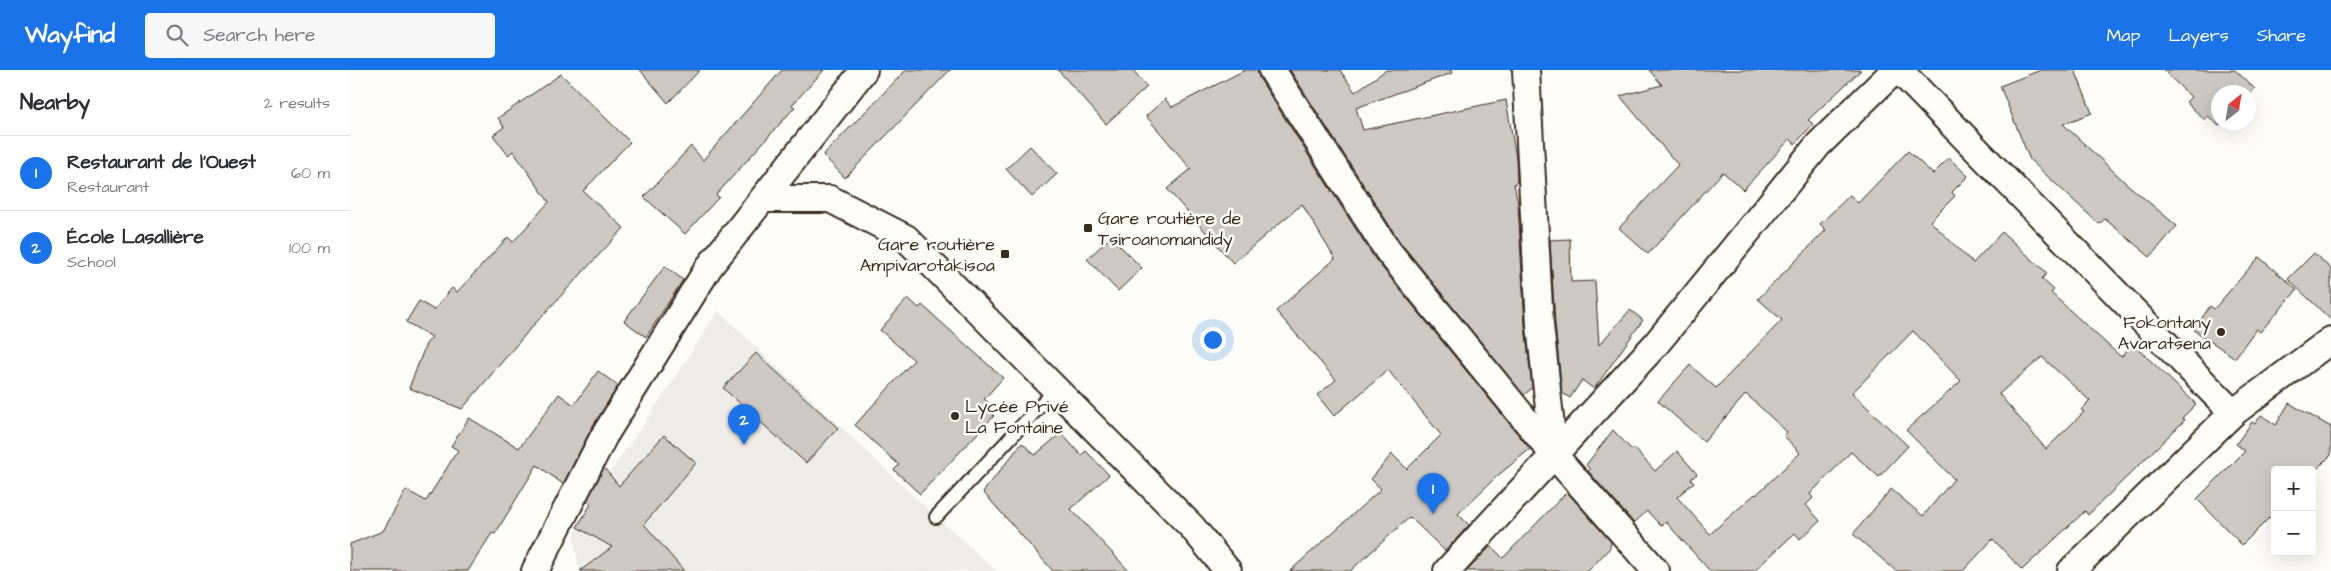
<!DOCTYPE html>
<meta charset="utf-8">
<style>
body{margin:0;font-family:"Architects Daughter",sans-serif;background:#f7f7f7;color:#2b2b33}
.controls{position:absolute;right:15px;bottom:15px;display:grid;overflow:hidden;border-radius:5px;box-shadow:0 5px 20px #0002}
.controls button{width:45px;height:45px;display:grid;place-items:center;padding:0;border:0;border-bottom:1px solid #e1e1e2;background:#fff;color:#2b2b33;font:25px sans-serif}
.compass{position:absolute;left:1861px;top:15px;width:45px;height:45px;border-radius:50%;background:#fff;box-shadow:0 5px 20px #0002;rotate:30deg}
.you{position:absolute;left:862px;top:269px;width:18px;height:18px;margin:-12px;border:4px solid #fff;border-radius:50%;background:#1a73e8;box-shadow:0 0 0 8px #1a73e833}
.badge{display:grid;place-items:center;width:32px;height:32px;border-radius:50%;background:#1a73e8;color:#fff;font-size:16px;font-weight:700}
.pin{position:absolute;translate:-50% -41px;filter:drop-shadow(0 1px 2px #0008)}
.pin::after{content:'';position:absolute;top:26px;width:18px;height:15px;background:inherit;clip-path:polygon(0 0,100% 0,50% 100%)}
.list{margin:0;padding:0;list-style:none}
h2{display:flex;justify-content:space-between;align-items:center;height:65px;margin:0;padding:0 20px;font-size:21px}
h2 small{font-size:16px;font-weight:400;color:#7c7c81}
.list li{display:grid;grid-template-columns:32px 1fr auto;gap:15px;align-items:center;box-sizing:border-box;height:75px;padding:0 20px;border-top:1px solid #e1e1e2}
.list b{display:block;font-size:19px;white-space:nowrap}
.list p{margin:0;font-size:16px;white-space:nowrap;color:#7c7c81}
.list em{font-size:16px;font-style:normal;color:#7c7c81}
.icon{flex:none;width:28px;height:28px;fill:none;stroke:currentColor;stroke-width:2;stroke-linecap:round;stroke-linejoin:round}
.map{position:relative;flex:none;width:1981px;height:501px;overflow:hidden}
header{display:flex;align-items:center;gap:30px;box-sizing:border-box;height:70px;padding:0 25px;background:#1a73e8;color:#fff}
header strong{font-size:24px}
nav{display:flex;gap:28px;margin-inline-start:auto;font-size:18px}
.search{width:350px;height:45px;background:#f7f7f7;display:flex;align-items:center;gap:12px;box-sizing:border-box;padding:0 18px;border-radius:5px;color:#7c7c81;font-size:19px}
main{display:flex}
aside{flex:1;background:#fff}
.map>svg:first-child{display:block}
</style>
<header>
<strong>Wayfind</strong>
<div class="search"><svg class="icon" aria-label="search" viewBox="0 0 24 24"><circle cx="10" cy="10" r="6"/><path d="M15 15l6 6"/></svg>Search here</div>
<nav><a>Map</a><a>Layers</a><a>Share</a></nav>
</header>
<main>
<aside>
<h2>Nearby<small>2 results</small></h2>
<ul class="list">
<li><span class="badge">1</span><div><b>Restaurant de l'Ouest</b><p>Restaurant</p></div><em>60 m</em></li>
<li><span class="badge">2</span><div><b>École Lasallière</b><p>School</p></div><em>100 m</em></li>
</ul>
</aside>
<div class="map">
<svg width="1981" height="501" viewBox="0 0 1981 501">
<rect width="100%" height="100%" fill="#fdfcf7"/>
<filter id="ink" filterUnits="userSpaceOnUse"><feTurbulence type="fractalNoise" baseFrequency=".02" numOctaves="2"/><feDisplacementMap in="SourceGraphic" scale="10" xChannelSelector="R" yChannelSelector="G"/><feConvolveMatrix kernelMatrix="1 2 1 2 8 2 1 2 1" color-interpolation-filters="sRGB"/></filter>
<g filter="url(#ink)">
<polygon fill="#efece7" points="368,241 582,443 647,501 229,501 224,466 227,457 259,403 299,347"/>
<g fill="#cdc8c2" stroke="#3b2a1e" fill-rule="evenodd">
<polygon points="290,0 350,0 318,33"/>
<polygon points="432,0 474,0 442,35 445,37 366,125 369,127 335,164 294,127 341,76 353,90"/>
<polygon points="556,0 600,0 495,108 473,85"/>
<polygon points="708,0 783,0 797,17 756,54"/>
<polygon points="895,0 907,0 909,8 1025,189 1180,379 1146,407 1108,444 1119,455 1095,481 1060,447 1000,501 940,501 1031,419 1021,409 1042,384 1057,399 1091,365 1038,300 984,346 967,325 986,310 926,241 985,189 952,134 883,193 817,119 841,99 796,46 815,29 822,37"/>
<polygon points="940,0 990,0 1005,22 1036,0 1101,0 1102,3 1006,38 1013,60 1156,30 1166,88 1167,112 1164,114 1168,134 1175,256 1182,318 1174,325 1050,172"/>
<polygon points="1299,0 1511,0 1458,50 1463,54 1445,74 1440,69 1393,120 1373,102 1298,184 1269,158 1328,95 1270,26 1312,15"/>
<polygon points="1691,0 1725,0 1742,43 1713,54 1777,114 1827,156 1800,187 1755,149 1749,154 1680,90 1650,16"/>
<polygon points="1813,0 1885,0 1905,19 1898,25 1898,22 1868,22 1868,52 1872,52 1869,56 1858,46 1855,50 1836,32 1841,27"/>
<polygon points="211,4 280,72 233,121 274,158 180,259 112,339 59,318 76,274 82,267 56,252 69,231 84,240 102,218 107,222 158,167 163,172 199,132 163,81 158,85 143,65 154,57 148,48"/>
<polygon points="680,76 707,104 682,127 656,99"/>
<path d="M1558,81L1583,104L1599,88L1618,106L1602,122L1605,126L1580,151L1623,193L1652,162L1697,203L1692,209L1704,220L1701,223L1771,287L1783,274L1846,334L1832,348L1835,350L1738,445L1735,441L1672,500L1643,469L1613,501H1546L1503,464L1541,419L1573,446L1604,409L1556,360L1611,311L1563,261L1502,323L1558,376L1529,407L1501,382L1460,424L1463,428L1456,435L1470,451L1450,469L1445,463L1404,501H1360L1316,452L1311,456L1297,441L1284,453L1238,401L1240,399L1236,395L1263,360L1282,380L1284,378L1305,401L1327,381L1347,404L1341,409L1344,412L1327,427L1360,464L1405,424L1406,425L1450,383L1434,366L1437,362L1396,324L1354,372L1308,331L1340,295L1366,318L1432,250L1408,229L1476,160L1470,154L1500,125L1508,133ZM1692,287L1740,331L1731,340L1734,342L1696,379L1649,324Z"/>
<polygon points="761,167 792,198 768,221 737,189"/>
<polygon points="1220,169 1221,212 1245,211 1249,275 1280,240 1293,250 1244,319 1232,310 1220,328 1212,323 1205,254 1200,170"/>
<polygon points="1964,183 1981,199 1981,250 1938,209"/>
<polygon points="1909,187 1947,220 1910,262 1906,259 1885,288 1844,260 1860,236 1864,239"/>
<polygon points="315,196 333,210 296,267 274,251"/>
<polygon points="558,228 569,238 572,235 653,308 634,329 641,335 637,339 644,346 570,424 544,400 549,395 505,355 564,290 530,260"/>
<polygon points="406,283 488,358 456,393 373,318"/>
<polygon points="248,301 268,316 241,359 213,414 187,395 145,464 142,463 118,501 0,501 0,474 33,461 56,420 76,431 108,380 101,376 119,348 169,378 209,324 224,335"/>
<polygon points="1939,333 1981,357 1981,385 1962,404 1962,400 1925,400 1925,442 1892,475 1847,429 1895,381 1886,374 1902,352 1905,354 1911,345 1926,355"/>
<polygon points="711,363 731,385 736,381 759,405 721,439 779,501 703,501 633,422 672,373 685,385"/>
<polygon points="314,365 346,393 294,454 334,501 230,501 262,477 227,457 241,434 237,431 254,398 269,416"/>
<polygon points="1217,422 1261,472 1260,478 1238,501 1117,501 1141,476 1153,488"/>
</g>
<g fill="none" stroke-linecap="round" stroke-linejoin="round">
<defs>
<polyline id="lane" points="586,447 707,318"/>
<g id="street">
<polyline points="922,0 1038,181 1204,385 1306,501"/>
<polyline points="1176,0 1190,255 1204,385"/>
<polyline points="1549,0 1883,343"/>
<polyline points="414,129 480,129 556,168 842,457 878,501"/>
<polyline points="185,501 254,366 359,197 514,0"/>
<polyline points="1097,501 1306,274 1468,75 1545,0"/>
<polyline points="1721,501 1883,343 1981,270"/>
</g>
</defs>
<use href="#lane" stroke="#3b2a1e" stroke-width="16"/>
<use href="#street" stroke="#3b2a1e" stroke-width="30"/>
<use href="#lane" stroke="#fdfcf7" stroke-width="12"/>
<use href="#street" stroke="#fdfcf7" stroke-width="26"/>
</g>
</g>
<g fill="#3b2a1e" stroke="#fdfcf7" stroke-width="2">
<rect x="733" y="153" width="10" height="10" rx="2.5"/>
<rect x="650" y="179" width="10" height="10" rx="2.5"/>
<circle cx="1871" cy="262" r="5"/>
<circle cx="605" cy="346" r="5"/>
</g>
<g text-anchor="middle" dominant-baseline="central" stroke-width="5" stroke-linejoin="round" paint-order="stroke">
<g font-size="18" fill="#3b2a1e" stroke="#fdfcf7" text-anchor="start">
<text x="748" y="148">Gare routière de<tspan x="748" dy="21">Tsiroanomandidy</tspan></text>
<text x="645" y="174" text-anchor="end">Gare routière<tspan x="645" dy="21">Ampivarotakisoa</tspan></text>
<text x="1861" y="252" text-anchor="end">Fokontany<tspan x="1861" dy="21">Avaratsena</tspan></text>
<text x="615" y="336">Lycée Privé<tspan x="615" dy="21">La Fontaine</tspan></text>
</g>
</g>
</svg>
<div class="controls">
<button>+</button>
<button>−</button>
</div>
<svg class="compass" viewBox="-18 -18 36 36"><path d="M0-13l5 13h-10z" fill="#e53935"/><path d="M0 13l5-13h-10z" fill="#7c7c81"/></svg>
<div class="you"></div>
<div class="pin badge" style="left:1083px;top:444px">1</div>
<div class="pin badge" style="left:394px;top:375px">2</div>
</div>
</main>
